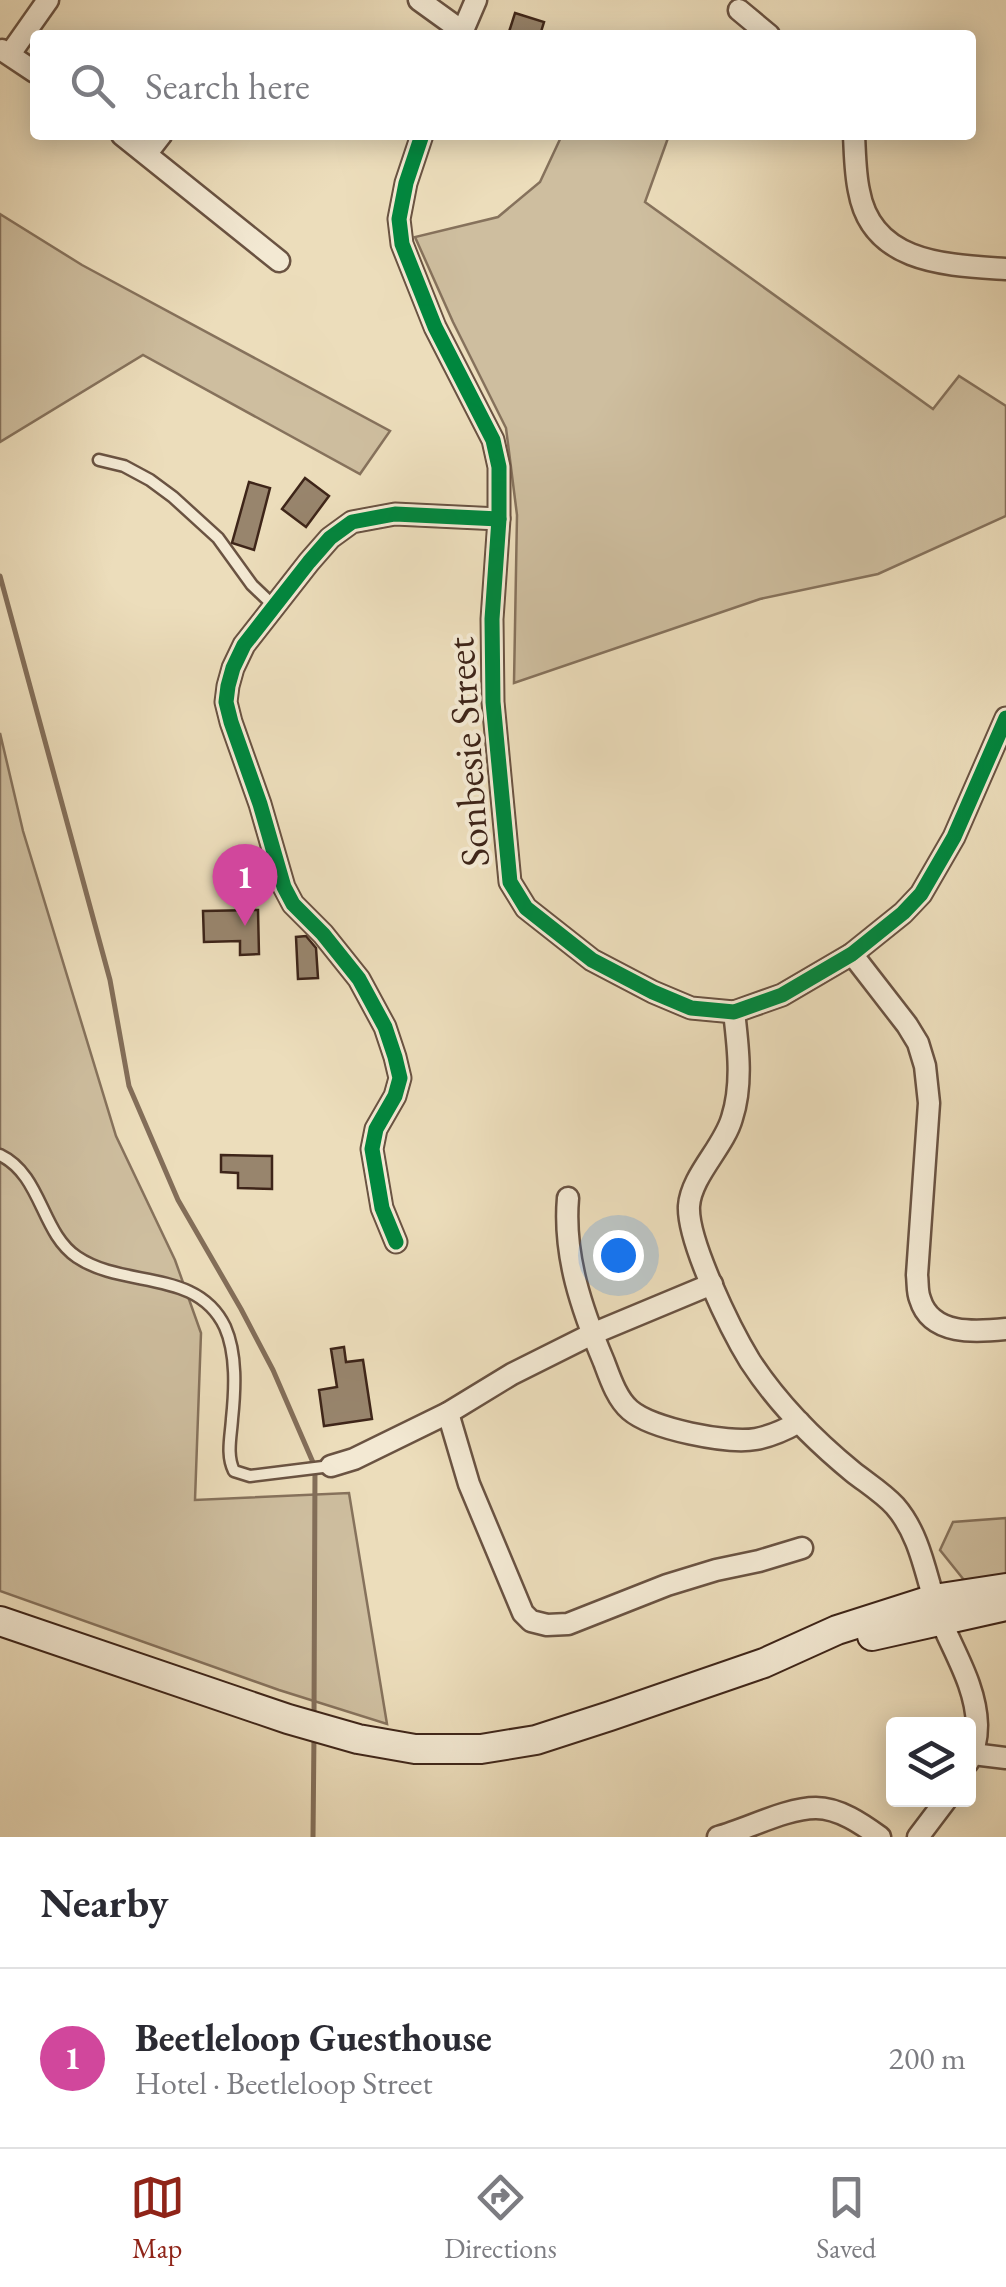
<!DOCTYPE html>
<meta charset="utf-8">
<style>
body{margin:0;font-family:"EB Garamond",serif;background:#f2f2f3;color:#2b2b33}
.controls{position:absolute;right:30px;bottom:30px;display:grid;overflow:hidden;border-radius:10px;box-shadow:0 5px 25px #0003}
.controls button{width:90px;height:90px;display:grid;place-items:center;padding:0;border:0;border-bottom:2px solid #e1e1e2;background:#fff;color:#2b2b33;font:50px sans-serif}
.you{position:absolute;left:618px;top:1255px;width:35px;height:35px;margin:-25px;border:8px solid #fff;border-radius:50%;background:#1a73e8;box-shadow:0 0 0 15px #1a73e833}
.badge{display:grid;place-items:center;width:65px;height:65px;border-radius:50%;background:#8f2418;color:#fff;font-size:32px;font-weight:700}
.pin{position:absolute;translate:-50% -82px;filter:drop-shadow(0 2px 5px #0008)}
.pin::after{content:'';position:absolute;top:52px;width:35px;height:30px;background:inherit;clip-path:polygon(0 0,100% 0,50% 100%)}
.list{margin:0;padding:0;list-style:none}
h2{display:flex;justify-content:space-between;align-items:center;height:130px;margin:0;padding:0 40px;font-size:42px}
h2 small{font-size:32px;font-weight:400;color:#7c7c81}
.list li{display:grid;grid-template-columns:65px 1fr auto;gap:30px;align-items:center;box-sizing:border-box;height:180px;padding:0 40px;border-top:2px solid #e1e1e2}
.list b{display:block;font-size:38px;white-space:nowrap}
.list p{margin:0;font-size:32px;white-space:nowrap;color:#7c7c81}
.list em{font-size:32px;font-style:normal;color:#7c7c81}
.icon{flex:none;width:55px;height:55px;fill:none;stroke:currentColor;stroke-width:2;stroke-linecap:round;stroke-linejoin:round}
.map{position:relative;flex:none;width:1006px;height:1837px;overflow:hidden}
.search{position:absolute;background:#fff;box-shadow:0 5px 25px #0003;left:30px;right:30px;top:30px;height:110px;display:flex;align-items:center;gap:25px;box-sizing:border-box;padding:0 35px;border-radius:10px;color:#7c7c81;font-size:38px}
.sheet{height:310px;background:#fff}
nav{display:flex;justify-content:space-around;align-items:center;box-sizing:border-box;height:140px;border-top:2px solid #e1e1e2;background:#fff;font-size:28px;color:#7c7c81}
nav a{display:grid;justify-items:center;gap:5px}
nav .on{color:#8f2418}
.map>svg:first-child{display:block}
</style>
<div class="map">
<svg width="1006" height="1837" viewBox="0 0 1006 1837">
<rect width="100%" height="100%" fill="#ecddbb"/>
<filter id="stains"><feTurbulence type="fractalNoise" baseFrequency=".002" numOctaves="4"/><feColorMatrix values="0 0 0 0 .2 0 0 0 0 .09 0 0 0 0 .02 0 0 0 .5 -.17"/></filter>
<radialGradient id="worn" r=".72"><stop offset=".6" stop-color="#630" stop-opacity="0"/><stop offset="1" stop-color="#630" stop-opacity=".3"/></radialGradient>
<g fill="#cebe9f" stroke="#86725c" stroke-width="2.5">
<polygon points="562,135 663,135 668,138 645,202 933,409 959,376 1006,406 1006,516 878,574 760,599 514,683 517,515 506,428 453,322 415,237 498,217 540,182"/>
<polygon points="0,214 82,265 390,431 360,474 143,355 0,442"/>
<polygon points="0,733 23,831 116,1136 175,1260 201,1333 195,1500 349,1493 387,1724 279,1690 0,1591"/>
<polygon points="1006,1518 1006,1575 964,1580 940,1550 953,1522"/>
</g>
<g fill="none" stroke-linecap="round" stroke-linejoin="round">
<g stroke="#836e59" stroke-width="5">
<polyline points="0,576 110,980 129,1086 178,1200 241,1309 273,1370 315,1467 314,1719"/>
<polyline points="313,1837 314,1735"/>
</g>
</g>
<g fill="#98856d" stroke="#3e2519" stroke-width="2.5">
<polygon points="515,13 544,22 540,35 508,35"/>
<polygon points="305,478 329,496 306,527 282,509"/>
<polygon points="249,482 270,488 254,550 232,543"/>
<polygon points="258,910 259,954 240,955 240,941 204,942 203,911"/>
<polygon points="306,936 316,948 318,978 298,979 296,937"/>
<polygon points="221,1155 272,1156 272,1189 238,1188 238,1173 221,1172"/>
<polygon points="344,1347 346,1362 363,1360 372,1419 324,1426 319,1390 337,1387 331,1349"/>
</g>
<g fill="none" stroke-linecap="round" stroke-linejoin="round">
<defs>
<g id="service">
<polyline points="99,460 124,466 150,480 173,497 218,538 252,585 274,606"/>
<path d="M0,1155C42,1175 41,1233 77,1257C124,1289 197,1268 225,1327C237,1354 235,1390 232,1419C231,1436 226,1455 234,1471L250,1476L331,1466"/>
</g>
<g id="minor">
<polyline points="419,0 462,31"/>
<polyline points="739,10 769,35"/>
<polyline points="461,35 476,0"/>
<polyline points="2,50 35,72"/>
<polyline points="10,54 48,0"/>
<polyline points="122,135 279,261"/>
<polyline points="422,135 406,183 399,219 402,244 435,327 493,440 499,467 499,519 492,619 493,702 510,882 526,908 592,960 653,992 691,1008 734,1012 782,995 852,954 903,913 921,894 954,837 1006,718"/>
<path d="M854,135C855,153 855,173 859,191C872,264 947,265 1006,269"/>
<polyline points="147,153 161,135"/>
<path d="M852,954L907,1025L918,1043L925,1066L929,1103L917,1275C918,1283 917,1292 920,1299C931,1336 976,1332 1006,1329"/>
<path d="M734,1012C738,1046 743,1084 732,1118C724,1147 691,1176 689,1206C687,1241 731,1330 750,1361C778,1404 814,1440 853,1472C867,1483 883,1493 895,1506C922,1537 926,1580 940,1618C954,1653 976,1686 977,1725C977,1737 974,1752 968,1762"/>
<path d="M568,1198C563,1256 582,1310 604,1362C610,1378 617,1399 630,1410C652,1429 727,1444 756,1439C772,1436 785,1430 799,1422"/>
<polyline points="396,1242 382,1208 372,1149 376,1129 395,1096 400,1078 395,1057 385,1027 359,979 323,934 293,904 284,887 260,804 231,722 226,702 228,686 233,668 244,645 309,562 330,538 352,522 395,514 499,519"/>
<polyline points="448,1413 469,1484 523,1613 531,1621 547,1625 568,1624 667,1585 716,1570 759,1561 802,1548"/>
<polyline points="331,1466 354,1459 448,1413 512,1374 592,1334 712,1284"/>
<polyline points="973,1754 1006,1758"/>
<path d="M718,1837C748,1829 786,1808 816,1808C839,1808 862,1824 880,1837"/>
<polyline points="918,1837 946,1800"/>
</g>
<g id="secondary">
<polyline points="0,1621 288,1719 358,1739 415,1749 481,1749 536,1740 610,1716 764,1663 837,1630 934,1599 1006,1588"/>
<polyline points="872,1636 1006,1606"/>
</g>
</defs>
<use href="#service" stroke="#6a5342" stroke-width="15"/>
<use href="#minor" stroke="#6a5342" stroke-width="25"/>
<use href="#secondary" stroke="#3e2519" stroke-width="32"/>
<use href="#service" stroke="#f3e9d3" stroke-width="10"/>
<use href="#minor" stroke="#f3e9d3" stroke-width="20"/>
<use href="#secondary" stroke="#f3e9d3" stroke-width="28"/>
<defs>
<g id="cycleway">
<polyline points="422,135 406,183 399,219 402,244 435,327 493,440 499,467 499,519 492,619 493,702 510,882 526,908 592,960 653,992 691,1008 734,1012 782,995 852,954 903,913 921,894 954,837 1006,718"/>
<polyline points="396,1242 382,1208 372,1149 376,1129 395,1096 400,1078 395,1057 385,1027 359,979 323,934 293,904 284,887 260,804 231,722 226,702 228,686 233,668 244,645 309,562 330,538 352,522 395,514 499,519"/>
</g>
</defs>
<use href="#cycleway" stroke="#f3e9d3" stroke-width="21"/>
<use href="#cycleway" stroke="#00873e" stroke-width="15"/>
</g>
<g text-anchor="middle" dominant-baseline="central" stroke-width="8" stroke-linejoin="round" paint-order="stroke">
<g font-size="40" fill="#3e2519" stroke="#f3e9d3">
<text transform="translate(467 752) rotate(-94)">Sonbesie Street</text>
</g>
</g>
<rect width="100%" height="100%" filter="url(#stains)"/>
<rect width="100%" height="100%" fill="url(#worn)"/>
</svg>
<div class="controls">
<button><svg class="icon" aria-label="layers" viewBox="0 0 24 24"><path d="M12 4l9 5-9 5-9-5zM3 14l9 5 9-5"/></svg></button>
</div>
<div class="you"></div>
<div class="pin badge" style="left:245px;top:926px;background:#d1479c">1</div>
<div class="search"><svg class="icon" aria-label="search" viewBox="0 0 24 24"><circle cx="10" cy="10" r="6"/><path d="M15 15l6 6"/></svg>Search here</div>
</div>
<section class="sheet">
<h2>Nearby<small></small></h2>
<ul class="list">
<li><span class="badge" style="background:#d1479c">1</span><div><b>Beetleloop Guesthouse</b><p>Hotel · Beetleloop Street</p></div><em>200 m</em></li>
</ul>
</section>
<nav>
<a class="on"><svg class="icon" aria-label="map" viewBox="0 0 24 24"><path d="M3 6l6-2 6 2 6-2v14l-6 2-6-2-6 2zM9 4v14M15 6v14"/></svg>Map</a>
<a><svg class="icon" aria-label="directions" viewBox="0 0 24 24"><path d="M12 3l9 9-9 9-9-9zM9 14v-3h6M13 9l2 2-2 2"/></svg>Directions</a>
<a><svg class="icon" aria-label="saved" viewBox="0 0 24 24"><path d="M7 4h10v16l-5-4-5 4z"/></svg>Saved</a>
</nav>
